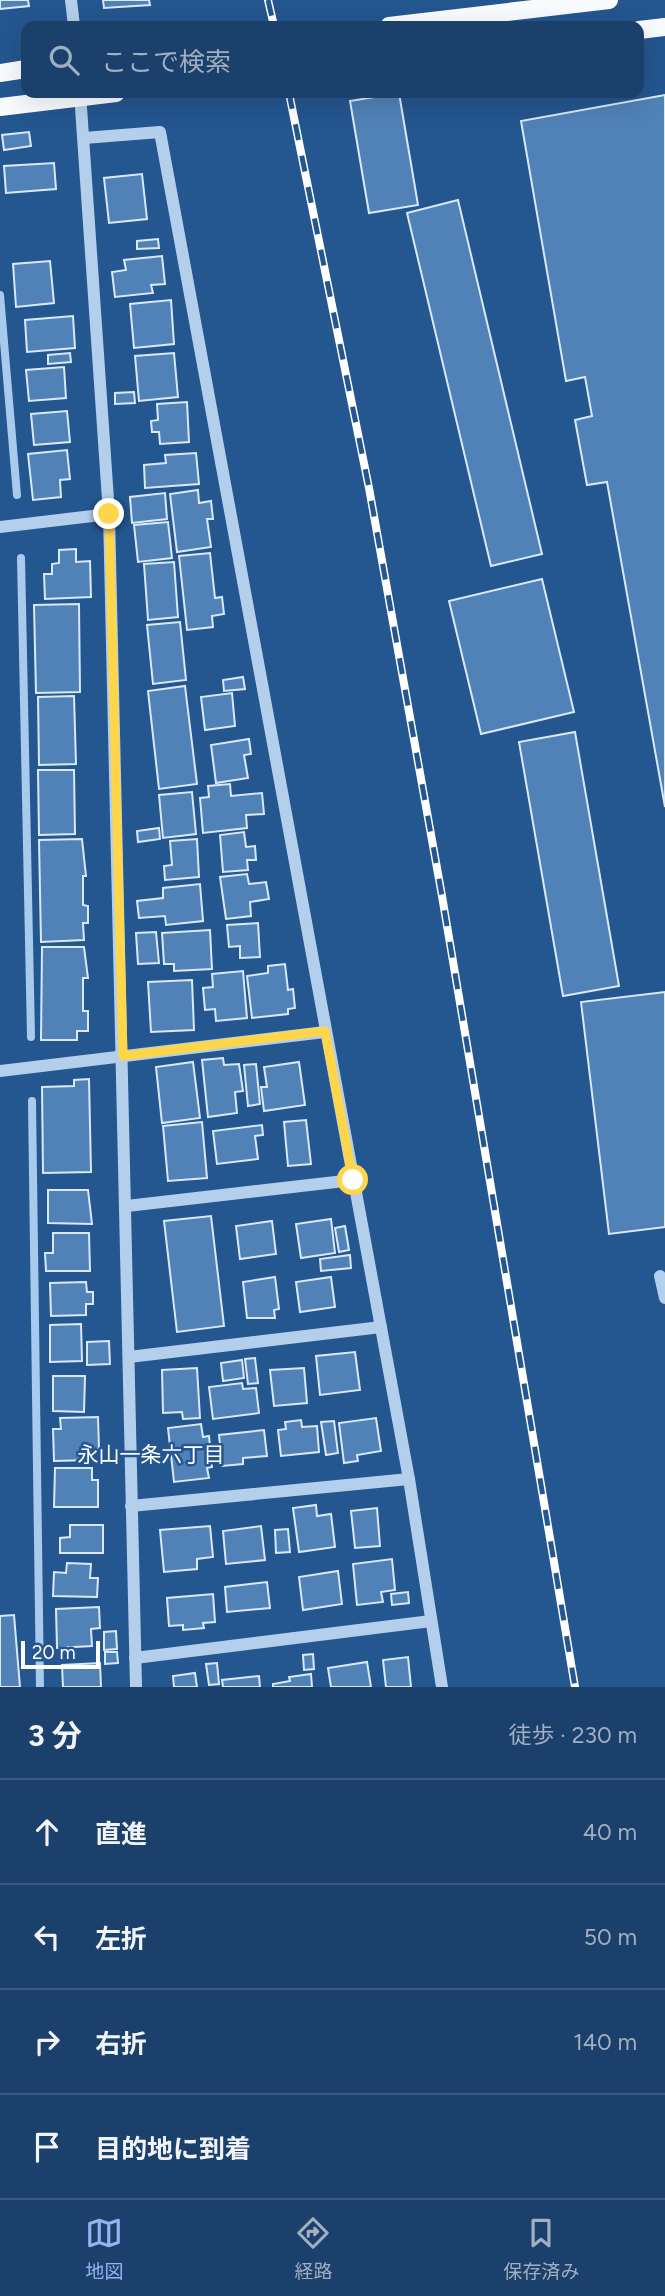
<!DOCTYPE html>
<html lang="ja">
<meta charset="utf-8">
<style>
body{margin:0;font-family:Figtree,"Noto Sans JP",sans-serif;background:#284b73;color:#f1f3f6}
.scale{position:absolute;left:21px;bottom:18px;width:79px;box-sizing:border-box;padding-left:7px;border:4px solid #fff;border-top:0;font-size:19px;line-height:24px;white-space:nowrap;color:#fff;-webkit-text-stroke:5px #24568f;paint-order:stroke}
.stop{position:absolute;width:21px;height:21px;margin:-16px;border:5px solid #ffd54a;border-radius:50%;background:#fff}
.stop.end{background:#ffd54a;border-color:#fff;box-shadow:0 2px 7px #0008}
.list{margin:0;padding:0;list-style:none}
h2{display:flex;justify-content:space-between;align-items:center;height:91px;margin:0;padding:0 28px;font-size:30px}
h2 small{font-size:23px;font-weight:400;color:#a0afc1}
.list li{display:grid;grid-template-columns:46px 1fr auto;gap:21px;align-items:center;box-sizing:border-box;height:105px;padding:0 28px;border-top:2px solid #39597e}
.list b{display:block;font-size:26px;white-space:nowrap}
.list em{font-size:23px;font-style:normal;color:#a0afc1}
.icon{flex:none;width:38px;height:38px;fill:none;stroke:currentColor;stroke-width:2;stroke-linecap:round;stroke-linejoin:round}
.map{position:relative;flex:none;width:665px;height:1687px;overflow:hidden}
.search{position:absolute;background:#1b406b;box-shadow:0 7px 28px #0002;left:21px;right:21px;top:21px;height:77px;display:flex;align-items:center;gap:18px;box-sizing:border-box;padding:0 24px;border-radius:14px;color:#a0afc1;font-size:26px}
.sheet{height:511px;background:#1b406b}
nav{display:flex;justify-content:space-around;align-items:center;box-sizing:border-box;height:98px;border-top:2px solid #39597e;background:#1b406b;font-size:19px;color:#a0afc1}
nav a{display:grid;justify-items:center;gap:4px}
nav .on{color:#95b2f1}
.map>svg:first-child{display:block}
</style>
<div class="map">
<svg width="665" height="1687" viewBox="0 0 665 1687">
<rect width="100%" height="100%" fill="#24568f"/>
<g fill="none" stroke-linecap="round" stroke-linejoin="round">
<g stroke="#a8caec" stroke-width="8">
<polyline points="0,295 17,495"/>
<polyline points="21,558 31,1037"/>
<polyline points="32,1101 40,1687"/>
</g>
</g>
<g fill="#5082b8" stroke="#d9e9f9" stroke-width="2">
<polygon points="0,0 28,0 29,6 0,9"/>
<polygon points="103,0 149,0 150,5 104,8"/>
<polygon points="399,93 418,205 369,213 350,101"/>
<polygon points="665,95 665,807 607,482 587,485 575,420 592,416 585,377 566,381 521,121"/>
<polygon points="29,132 31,146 4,150 2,135"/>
<polygon points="54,163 56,189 6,193 4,166"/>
<polygon points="142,174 147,219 109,223 104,178"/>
<polygon points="458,200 542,554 491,566 407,213"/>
<polygon points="158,239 159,248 137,249 137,241"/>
<polygon points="162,256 165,284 151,285 153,293 115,297 112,272 126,270 124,260"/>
<polygon points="50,261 54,303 16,307 13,264"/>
<polygon points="171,300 174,344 134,348 130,304"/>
<polygon points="73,316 75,348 27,352 25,320"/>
<polygon points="70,353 71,362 48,364 48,355"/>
<polygon points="174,353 178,397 139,401 135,356"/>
<polygon points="64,367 66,398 29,401 26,370"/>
<polygon points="134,392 135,403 115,404 115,393"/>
<polygon points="187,402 189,442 160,444 159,432 152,432 151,421 158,420 157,404"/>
<polygon points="67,411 70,442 34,445 31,414"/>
<polygon points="67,450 70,479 60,480 61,497 33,500 28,454"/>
<polygon points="196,453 199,484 145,488 144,465 166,463 165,455"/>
<polygon points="198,490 199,503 211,501 213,519 207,519 211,547 177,552 170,494"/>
<polygon points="165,493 167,519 132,523 130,497"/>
<polygon points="168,522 172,558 138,562 134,525"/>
<polygon points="76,549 76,562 90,561 91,597 45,599 44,574 52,574 52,564 59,563 59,550"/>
<polygon points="210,553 215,598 222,597 224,614 212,616 213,627 187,630 179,556"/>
<polygon points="174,562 178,617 148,620 144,564"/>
<polygon points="542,579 574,712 481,734 449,601"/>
<polygon points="79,604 80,692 36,693 34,605"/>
<polygon points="180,622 186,680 153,684 147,625"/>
<polygon points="243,677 245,689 224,691 223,680"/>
<polygon points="185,686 197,784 159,789 148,691"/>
<polygon points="232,693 235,726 205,730 201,697"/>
<polygon points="74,696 76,764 39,765 38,697"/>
<polygon points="575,732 619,986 563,996 519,742"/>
<polygon points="249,739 251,754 244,755 248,778 216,783 211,745"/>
<polygon points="38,770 74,770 75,834 39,835"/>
<polygon points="230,784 231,796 262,793 264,814 246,815 247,828 203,833 200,798 209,797 208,786"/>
<polygon points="192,792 196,834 163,838 159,795"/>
<polygon points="159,828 160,839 138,842 137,831"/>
<polygon points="244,832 246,847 255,846 256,860 247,860 248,870 223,872 220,835"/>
<polygon points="82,839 86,876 83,876 83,905 88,906 88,923 83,923 84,940 41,942 39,840"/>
<polygon points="197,839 199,877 165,880 164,866 172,865 170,841"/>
<polygon points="247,874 249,884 266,882 269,899 250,902 251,916 226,919 220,877"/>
<polygon points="200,884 203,921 166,925 165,916 139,918 137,901 163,898 163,888"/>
<polygon points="258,923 260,957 240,958 240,946 229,947 227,925"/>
<polygon points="210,930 212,969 174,971 174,964 164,964 162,933"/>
<polygon points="156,932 159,963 138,964 136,933"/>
<polygon points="42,947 84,947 88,978 83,978 83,1011 88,1011 88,1031 77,1031 77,1040 41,1040"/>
<polygon points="285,964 288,990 293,989 295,1008 288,1009 288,1014 252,1018 247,976 268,973 268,966"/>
<polygon points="243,971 247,1018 216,1021 215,1009 205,1010 203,988 213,987 212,974"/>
<polygon points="192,980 194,1030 151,1032 148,982"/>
<polygon points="665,992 665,1227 609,1234 581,1002"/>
<polygon points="223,1058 224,1065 239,1064 243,1091 235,1092 237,1113 208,1117 202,1060"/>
<polygon points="193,1062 200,1118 162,1123 156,1067"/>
<polygon points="299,1062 305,1105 264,1111 261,1087 267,1087 264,1067"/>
<polygon points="256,1064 260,1104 248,1106 244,1065"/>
<polygon points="89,1079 91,1172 43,1173 42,1087 74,1086 74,1080"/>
<polygon points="306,1120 311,1164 288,1166 284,1122"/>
<polygon points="202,1122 207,1178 168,1181 163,1126"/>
<polygon points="262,1125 263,1135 255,1136 258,1159 217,1164 213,1131"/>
<polygon points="48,1190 88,1190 92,1224 48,1223"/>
<polygon points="211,1216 224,1326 177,1332 164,1221"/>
<polygon points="331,1219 335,1253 301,1258 296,1224"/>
<polygon points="272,1221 276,1254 240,1259 236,1226"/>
<polygon points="345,1226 349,1250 339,1252 335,1228"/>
<polygon points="53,1233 89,1233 90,1271 46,1271 45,1253 53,1253"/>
<polygon points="350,1255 351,1268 321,1271 320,1259"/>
<polygon points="275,1277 279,1309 274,1310 275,1318 247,1318 243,1282"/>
<polygon points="331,1277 335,1307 300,1312 296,1282"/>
<polygon points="86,1282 87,1292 93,1292 93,1304 86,1304 86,1315 51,1316 50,1283"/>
<polygon points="81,1324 82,1361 50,1362 50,1325"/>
<polygon points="109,1341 110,1364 87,1365 87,1342"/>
<polygon points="355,1352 360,1390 320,1395 316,1356"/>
<polygon points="255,1358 258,1383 248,1384 245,1359"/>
<polygon points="242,1360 244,1378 223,1381 221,1363"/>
<polygon points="197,1368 200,1418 183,1419 182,1412 163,1413 162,1370"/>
<polygon points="304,1368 307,1403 274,1406 270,1370"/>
<polygon points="53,1376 85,1376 84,1412 53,1411"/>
<polygon points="242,1383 243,1389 256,1388 259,1413 213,1419 209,1387"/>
<polygon points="98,1417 99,1449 92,1449 92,1460 54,1461 53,1429 61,1429 60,1418"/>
<polygon points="376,1418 381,1451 357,1455 358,1461 344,1463 339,1423"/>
<polygon points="301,1420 302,1427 317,1426 319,1452 281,1456 278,1430 286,1429 285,1422"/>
<polygon points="334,1421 338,1453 326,1455 321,1422"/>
<polygon points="201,1424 203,1437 209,1436 212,1467 207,1468 209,1478 174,1482 168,1428"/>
<polygon points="264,1430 267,1456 243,1458 243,1464 222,1466 219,1435"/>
<polygon points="55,1468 92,1468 92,1480 98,1480 98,1507 54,1507"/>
<polygon points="316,1505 317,1516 331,1514 335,1547 299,1552 293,1508"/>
<polygon points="377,1508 380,1546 355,1548 351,1511"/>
<polygon points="70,1525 103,1525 103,1553 60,1553 60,1538 70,1537"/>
<polygon points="210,1526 213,1557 197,1559 197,1569 164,1572 160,1530"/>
<polygon points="261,1526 265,1560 226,1564 223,1531"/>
<polygon points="288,1529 290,1552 276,1553 275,1530"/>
<polygon points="392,1559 395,1590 381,1592 383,1602 357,1605 353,1564"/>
<polygon points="67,1563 91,1564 90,1578 98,1578 97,1597 53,1596 54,1572 66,1573"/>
<polygon points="338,1571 342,1604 303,1610 299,1577"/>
<polygon points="267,1582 270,1608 227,1612 225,1587"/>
<polygon points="408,1592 409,1603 392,1605 391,1594"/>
<polygon points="213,1594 215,1622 203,1623 204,1628 183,1630 183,1625 169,1626 167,1598"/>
<polygon points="99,1607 100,1628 91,1629 92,1646 57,1648 56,1609"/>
<polygon points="14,1615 20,1687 0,1687 0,1616"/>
<polygon points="116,1631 117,1649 104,1650 104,1632"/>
<polygon points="105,1652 117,1652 118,1663 105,1664"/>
<polygon points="313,1654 314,1669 304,1670 303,1655"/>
<polygon points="408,1657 411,1687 386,1687 383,1660"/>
<polygon points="367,1662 371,1687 331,1687 328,1668"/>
<polygon points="100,1663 101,1687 63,1687 62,1665"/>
<polygon points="217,1663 219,1684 209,1685 206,1664"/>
<polygon points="195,1673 197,1687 174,1687 173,1676"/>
<polygon points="311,1674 312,1687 273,1687 273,1684 290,1681 289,1677"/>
<polygon points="259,1676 260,1687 223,1687 222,1680"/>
</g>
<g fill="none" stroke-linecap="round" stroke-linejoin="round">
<g stroke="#b4cfec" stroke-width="12">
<polyline points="71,0 74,26"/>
<polyline points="80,93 109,514 136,1687"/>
<polyline points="84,138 160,132 409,1479 442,1687"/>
<polyline points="0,527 109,514"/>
<polyline points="0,1071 325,1032"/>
<polyline points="127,1206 353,1180"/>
<polyline points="660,1276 665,1298"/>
<polyline points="129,1357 381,1327"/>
<polyline points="131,1506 409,1479"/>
<polyline points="135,1658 431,1621"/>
</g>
<g stroke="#f9fcff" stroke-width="18">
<polyline points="389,26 609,0"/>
<polyline points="639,30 665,27"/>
<polyline points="0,73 26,69"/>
<polyline points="0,107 116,93"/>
</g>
<defs>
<g id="rail">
<polyline points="268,0 274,26"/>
<polyline points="289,93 369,488 442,896 575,1687"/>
</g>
</defs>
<use href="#rail" stroke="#fff" stroke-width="8"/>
<use href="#rail" stroke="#24568f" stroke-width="5" stroke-dasharray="16" stroke-linecap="butt"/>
</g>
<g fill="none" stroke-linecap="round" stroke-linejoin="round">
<polyline stroke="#ffd54a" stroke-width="9" points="109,514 123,1056 325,1031 353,1180"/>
</g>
<g text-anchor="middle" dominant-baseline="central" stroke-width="5" stroke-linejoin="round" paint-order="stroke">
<g font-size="21" fill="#fff" stroke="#24568f">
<text x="151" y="1454">永山一条六丁目</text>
</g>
</g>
</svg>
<div class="scale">20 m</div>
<div class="stop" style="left:353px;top:1180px"></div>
<div class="stop end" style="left:109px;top:514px"></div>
<div class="search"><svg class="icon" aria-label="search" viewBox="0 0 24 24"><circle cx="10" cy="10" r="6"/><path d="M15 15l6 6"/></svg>ここで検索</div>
</div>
<section class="sheet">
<h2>3 分<small>徒歩 · 230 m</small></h2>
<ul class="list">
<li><svg class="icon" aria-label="ahead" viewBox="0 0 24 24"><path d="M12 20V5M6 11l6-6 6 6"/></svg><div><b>直進</b></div><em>40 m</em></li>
<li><svg class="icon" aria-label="left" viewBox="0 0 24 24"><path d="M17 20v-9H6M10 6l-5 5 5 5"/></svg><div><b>左折</b></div><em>50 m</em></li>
<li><svg class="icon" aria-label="right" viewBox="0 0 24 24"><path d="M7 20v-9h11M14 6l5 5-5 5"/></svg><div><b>右折</b></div><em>140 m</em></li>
<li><svg class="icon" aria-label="arrive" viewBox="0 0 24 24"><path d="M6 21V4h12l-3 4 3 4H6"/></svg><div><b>目的地に到着</b></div></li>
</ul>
</section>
<nav>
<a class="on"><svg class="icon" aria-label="map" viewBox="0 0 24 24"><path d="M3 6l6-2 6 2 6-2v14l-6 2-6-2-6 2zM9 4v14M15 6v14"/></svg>地図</a>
<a><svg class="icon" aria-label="directions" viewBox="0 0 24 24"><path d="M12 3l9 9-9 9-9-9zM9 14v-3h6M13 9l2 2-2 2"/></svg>経路</a>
<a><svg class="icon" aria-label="saved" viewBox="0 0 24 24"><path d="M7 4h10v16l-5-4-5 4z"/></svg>保存済み</a>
</nav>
